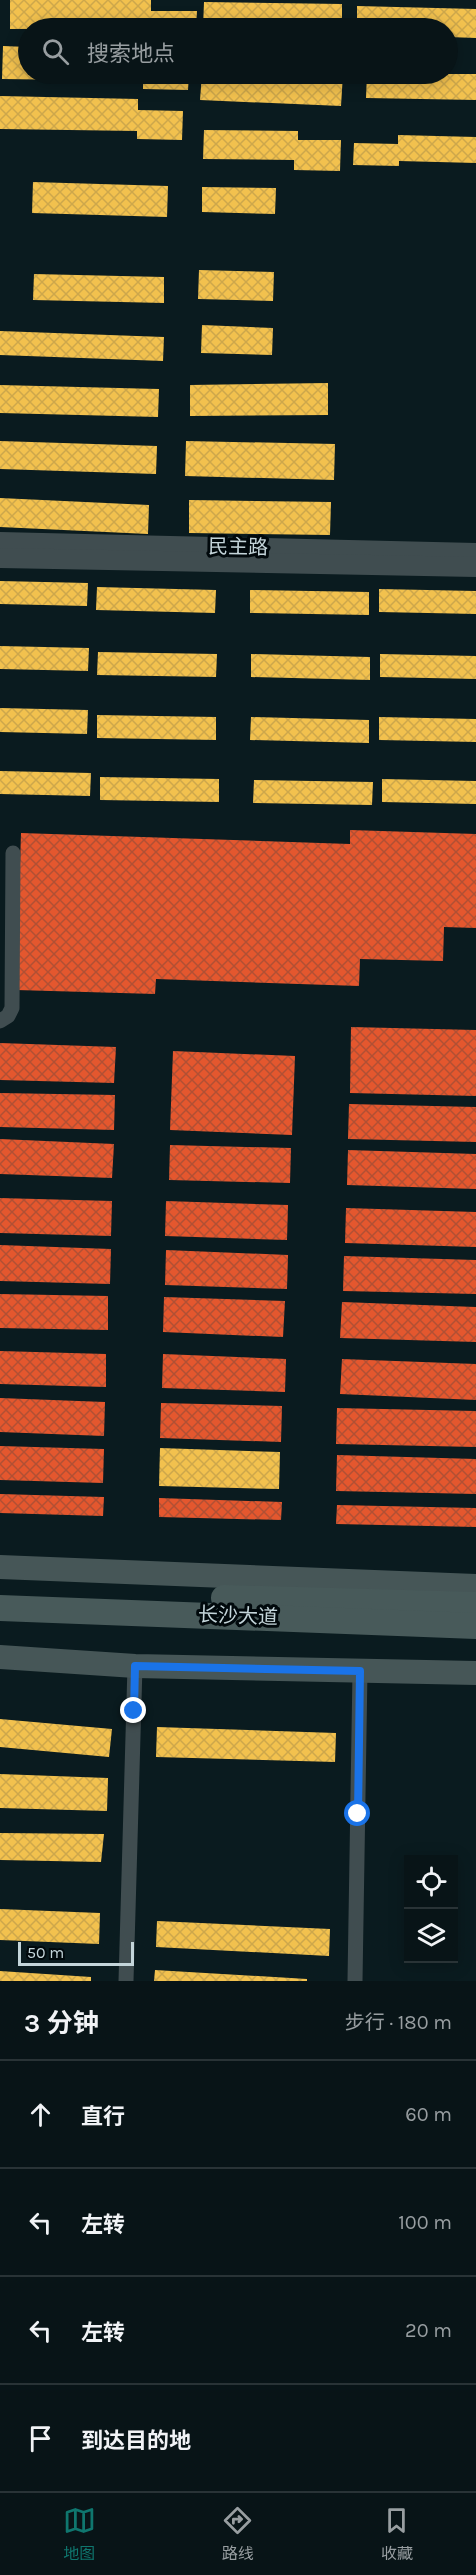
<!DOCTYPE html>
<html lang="zh">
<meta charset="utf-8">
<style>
body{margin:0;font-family:Karla,"Noto Sans SC",sans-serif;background:#162124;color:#f1f3f6}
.controls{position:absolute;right:18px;bottom:18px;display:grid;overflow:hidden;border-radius:0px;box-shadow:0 3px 15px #0003}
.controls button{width:54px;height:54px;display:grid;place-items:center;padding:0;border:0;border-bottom:2px solid #293336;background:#081417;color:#f1f3f6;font:30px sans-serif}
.scale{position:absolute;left:18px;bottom:15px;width:116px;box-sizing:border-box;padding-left:6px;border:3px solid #c4d5da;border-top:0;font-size:16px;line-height:21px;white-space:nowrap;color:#c4d5da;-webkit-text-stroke:4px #01090c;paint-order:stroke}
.stop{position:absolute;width:18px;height:18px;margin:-14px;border:4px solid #1a73e8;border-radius:50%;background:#fff}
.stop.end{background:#1a73e8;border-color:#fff;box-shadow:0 2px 6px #0008}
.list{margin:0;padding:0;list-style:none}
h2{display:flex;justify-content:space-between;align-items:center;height:78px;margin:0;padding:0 24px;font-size:26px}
h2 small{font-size:20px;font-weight:400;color:#989ea1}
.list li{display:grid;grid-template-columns:39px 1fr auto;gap:18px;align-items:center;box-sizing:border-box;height:108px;padding:0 24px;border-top:2px solid #293336}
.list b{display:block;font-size:22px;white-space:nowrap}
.list em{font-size:20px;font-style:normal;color:#989ea1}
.icon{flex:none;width:33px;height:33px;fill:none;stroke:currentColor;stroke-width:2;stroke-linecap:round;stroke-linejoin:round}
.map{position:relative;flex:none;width:476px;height:1981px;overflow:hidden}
.search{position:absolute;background:#081417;box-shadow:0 3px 15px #0003;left:18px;right:18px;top:18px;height:66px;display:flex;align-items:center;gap:15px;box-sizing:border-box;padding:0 21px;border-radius:33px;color:#989ea1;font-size:22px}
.sheet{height:510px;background:#081417}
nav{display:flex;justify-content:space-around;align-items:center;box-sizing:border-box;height:84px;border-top:2px solid #293336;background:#081417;font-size:16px;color:#989ea1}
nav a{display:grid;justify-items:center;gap:3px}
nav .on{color:#0f766e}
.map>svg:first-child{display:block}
</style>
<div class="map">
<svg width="476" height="1981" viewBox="0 0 476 1981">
<defs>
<pattern id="homes-cross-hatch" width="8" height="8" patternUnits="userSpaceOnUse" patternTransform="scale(1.5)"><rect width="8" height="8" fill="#f2c14e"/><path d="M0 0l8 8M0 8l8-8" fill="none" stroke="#cda74b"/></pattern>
<pattern id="shops-cross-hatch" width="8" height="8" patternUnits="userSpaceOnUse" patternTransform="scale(1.5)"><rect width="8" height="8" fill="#e4572e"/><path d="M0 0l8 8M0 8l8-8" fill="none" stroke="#b15034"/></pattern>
</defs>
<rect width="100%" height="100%" fill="#0a1b1f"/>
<g fill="url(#homes-cross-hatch)">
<polygon points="10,0 151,0 151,11 197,11 196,28 10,29"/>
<polygon points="204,2 342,4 342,28 203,28"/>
<polygon points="357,6 476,9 476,38 448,37 448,28 357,28"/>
<polygon points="3,46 28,47 28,74 189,74 188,90 143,89 143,81 2,79"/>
<polygon points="202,74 343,74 341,106 200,100"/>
<polygon points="367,74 476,74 476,100 366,98"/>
<polygon points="0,96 138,99 138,110 183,111 182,140 137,139 137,131 0,129"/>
<polygon points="204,130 298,131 298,140 341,140 340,171 294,170 294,160 203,159"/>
<polygon points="398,135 476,137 476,163 399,161 399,166 353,165 354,143 398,144"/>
<polygon points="33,182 168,186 167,217 32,213"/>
<polygon points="202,187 276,188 275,214 202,212"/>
<polygon points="199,270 274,272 273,301 198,299"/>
<polygon points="34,274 164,277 164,303 33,300"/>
<polygon points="202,325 273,328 272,355 201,353"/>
<polygon points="0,331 164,337 163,361 0,355"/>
<polygon points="328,383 328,415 190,416 190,385"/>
<polygon points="0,385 159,389 158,417 0,413"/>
<polygon points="0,441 157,446 156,474 0,469"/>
<polygon points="186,441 335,444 334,480 185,476"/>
<polygon points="0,498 149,505 148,534 0,527"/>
<polygon points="189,500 331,502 330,535 189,533"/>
<polygon points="0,581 88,583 87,606 0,604"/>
<polygon points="97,587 216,590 215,613 96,610"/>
<polygon points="379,589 476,591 476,614 379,612"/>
<polygon points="250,590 369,592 369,615 250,613"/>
<polygon points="0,646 89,648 88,671 0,669"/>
<polygon points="98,652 217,654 216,677 97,675"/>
<polygon points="251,654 370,657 370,680 251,677"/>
<polygon points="380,654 476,656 476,679 380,677"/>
<polygon points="0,708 88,710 87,734 0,732"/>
<polygon points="97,715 216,717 216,740 97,738"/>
<polygon points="251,717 369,720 369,743 250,740"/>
<polygon points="379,717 476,719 476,742 379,740"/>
<polygon points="0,771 91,773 90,796 0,794"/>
<polygon points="100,777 219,779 219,802 100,800"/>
<polygon points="382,779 476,781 476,804 382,802"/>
<polygon points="254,780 373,782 372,805 253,803"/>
<polygon points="160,1448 280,1452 279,1489 159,1486"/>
<polygon points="0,1719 112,1729 109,1757 0,1747"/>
<polygon points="157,1727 336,1733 335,1762 156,1757"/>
<polygon points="0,1774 108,1778 107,1811 0,1808"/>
<polygon points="0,1833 104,1834 101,1862 0,1860"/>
<polygon points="0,1909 100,1913 99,1944 0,1940"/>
<polygon points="157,1921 330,1929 329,1956 156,1947"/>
<polygon points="155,1970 307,1979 307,1981 154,1981"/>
<polygon points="0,1971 91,1977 91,1981 0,1981"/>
</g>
<g fill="url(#shops-cross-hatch)">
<polygon points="350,830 476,834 476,928 444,927 443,961 360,959 359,986 156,979 155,994 16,990 21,833 350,844"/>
<polygon points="351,1027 476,1030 476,1096 350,1093"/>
<polygon points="0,1043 116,1047 114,1083 0,1080"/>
<polygon points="173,1051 295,1056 292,1135 170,1130"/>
<polygon points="0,1093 115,1095 114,1130 0,1127"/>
<polygon points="349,1104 476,1107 476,1142 348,1139"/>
<polygon points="0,1139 114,1144 112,1178 0,1174"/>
<polygon points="170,1145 291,1148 290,1183 169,1180"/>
<polygon points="348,1150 476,1154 476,1189 347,1185"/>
<polygon points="0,1198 112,1201 111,1236 0,1233"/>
<polygon points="166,1201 288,1205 287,1240 165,1236"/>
<polygon points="346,1208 476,1212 476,1247 345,1243"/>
<polygon points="0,1245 111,1249 110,1284 0,1281"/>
<polygon points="166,1250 288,1255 287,1289 165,1285"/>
<polygon points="344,1256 476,1260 476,1294 343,1291"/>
<polygon points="0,1294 108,1296 108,1330 0,1328"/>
<polygon points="164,1297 285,1301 283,1337 163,1332"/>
<polygon points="342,1302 476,1307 476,1342 340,1338"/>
<polygon points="0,1351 106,1354 106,1387 0,1384"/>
<polygon points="163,1354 286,1359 285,1392 162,1388"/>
<polygon points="342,1359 476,1364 476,1400 340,1394"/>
<polygon points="0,1398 105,1402 104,1436 0,1432"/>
<polygon points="161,1403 282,1406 281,1442 160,1438"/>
<polygon points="337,1408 476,1411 476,1447 336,1444"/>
<polygon points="0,1446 104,1449 103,1483 0,1480"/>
<polygon points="337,1455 476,1459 476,1494 336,1491"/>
<polygon points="0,1494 104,1497 103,1516 0,1513"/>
<polygon points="159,1498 282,1502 281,1520 159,1517"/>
<polygon points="337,1505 476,1508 476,1527 336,1524"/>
</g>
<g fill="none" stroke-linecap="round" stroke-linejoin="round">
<g stroke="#404d50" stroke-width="15">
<polyline points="0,1021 8,1016 12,1008 13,853"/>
<polyline points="126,1981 135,1666"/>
<polyline points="355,1981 360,1671"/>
</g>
<g stroke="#404d50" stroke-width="20">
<polyline points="0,542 476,553"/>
<polyline points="0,558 476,567"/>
</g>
<g stroke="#465657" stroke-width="24">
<polyline points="0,1567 476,1586"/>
<polyline points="0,1657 135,1666 476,1673"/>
</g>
<g stroke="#485a5a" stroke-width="26">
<polyline points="224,1598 476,1605"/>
<polyline points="0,1608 476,1626"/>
</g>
</g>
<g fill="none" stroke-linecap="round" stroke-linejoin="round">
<polyline stroke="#1a73e8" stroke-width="8" points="134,1711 135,1666 360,1671 358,1814"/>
</g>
<g text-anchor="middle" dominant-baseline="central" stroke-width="6" stroke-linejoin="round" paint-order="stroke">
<g font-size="20" fill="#c4d5da" stroke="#01090c">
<text transform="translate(238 547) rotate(1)">民主路</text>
<text transform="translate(238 1616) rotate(2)">长沙大道</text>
</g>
</g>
</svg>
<div class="controls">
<button><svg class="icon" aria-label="locate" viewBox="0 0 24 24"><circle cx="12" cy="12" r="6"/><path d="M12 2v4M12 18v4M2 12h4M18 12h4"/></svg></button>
<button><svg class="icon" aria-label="layers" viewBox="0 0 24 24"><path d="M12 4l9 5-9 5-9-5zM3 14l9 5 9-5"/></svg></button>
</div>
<div class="scale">50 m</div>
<div class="stop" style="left:358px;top:1814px"></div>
<div class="stop end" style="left:134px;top:1711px"></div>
<div class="search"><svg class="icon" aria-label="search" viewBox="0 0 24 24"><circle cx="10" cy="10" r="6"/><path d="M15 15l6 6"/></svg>搜索地点</div>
</div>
<section class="sheet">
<h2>3 分钟<small>步行 · 180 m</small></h2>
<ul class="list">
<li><svg class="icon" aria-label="ahead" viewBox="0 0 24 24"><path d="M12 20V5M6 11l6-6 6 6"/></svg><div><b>直行</b></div><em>60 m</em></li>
<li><svg class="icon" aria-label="left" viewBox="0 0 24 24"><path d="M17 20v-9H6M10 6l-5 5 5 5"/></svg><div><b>左转</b></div><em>100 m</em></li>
<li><svg class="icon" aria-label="left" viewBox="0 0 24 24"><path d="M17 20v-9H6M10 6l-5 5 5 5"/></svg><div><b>左转</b></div><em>20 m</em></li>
<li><svg class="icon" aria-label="arrive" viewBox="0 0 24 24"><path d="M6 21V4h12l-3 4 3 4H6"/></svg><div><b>到达目的地</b></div></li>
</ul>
</section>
<nav>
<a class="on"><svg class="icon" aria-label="map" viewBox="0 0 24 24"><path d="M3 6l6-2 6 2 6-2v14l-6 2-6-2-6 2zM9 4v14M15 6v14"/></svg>地图</a>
<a><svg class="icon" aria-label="directions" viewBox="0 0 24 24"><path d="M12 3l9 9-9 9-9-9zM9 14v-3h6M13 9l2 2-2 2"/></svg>路线</a>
<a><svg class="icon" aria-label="saved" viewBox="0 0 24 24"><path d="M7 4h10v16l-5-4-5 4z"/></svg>收藏</a>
</nav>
